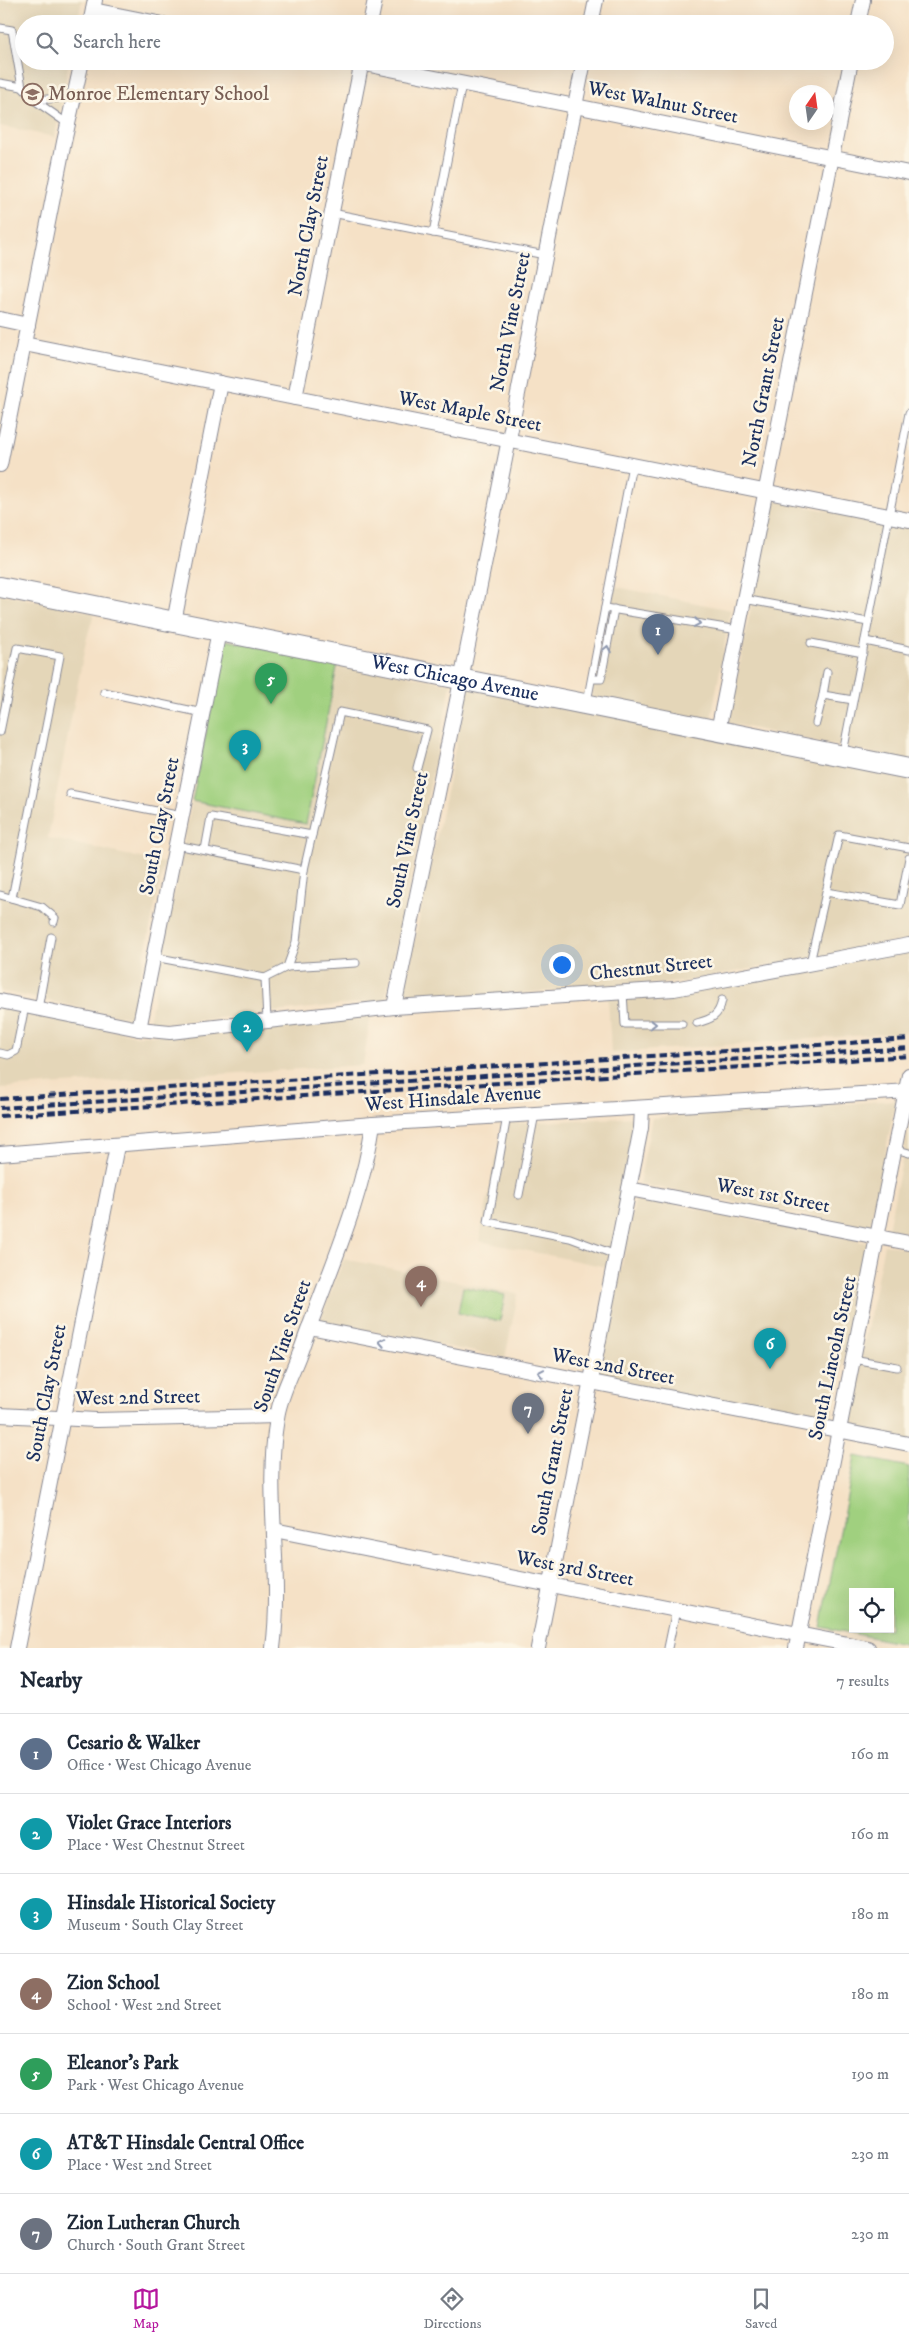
<!DOCTYPE html>
<meta charset="utf-8">
<style>
body{margin:0;font-family:"IM FELL DW Pica",serif;background:#f6f6f7;color:#1f2937}
.controls{position:absolute;right:15px;bottom:15px;display:grid;overflow:hidden;border-radius:0px;box-shadow:0 5px 20px #0002}
.controls button{width:45px;height:45px;display:grid;place-items:center;padding:0;border:0;border-bottom:1px solid #e0e1e3;background:#fff;color:#1f2937;font:25px sans-serif}
.compass{position:absolute;left:789px;top:85px;width:45px;height:45px;border-radius:50%;background:#fff;box-shadow:0 5px 20px #0002;rotate:13deg}
.you{position:absolute;left:561px;top:964px;width:18px;height:18px;margin:-12px;border:4px solid #fff;border-radius:50%;background:#1a73e8;box-shadow:0 0 0 8px #1a73e833}
.badge{display:grid;place-items:center;width:32px;height:32px;border-radius:50%;background:#b5179e;color:#fff;font-size:16px;font-weight:700}
.pin{position:absolute;translate:-50% -41px;filter:drop-shadow(0 1px 2px #0008)}
.pin::after{content:'';position:absolute;top:26px;width:18px;height:15px;background:inherit;clip-path:polygon(0 0,100% 0,50% 100%)}
.list{margin:0;padding:0;list-style:none}
h2{display:flex;justify-content:space-between;align-items:center;height:65px;margin:0;padding:0 20px;font-size:21px}
h2 small{font-size:16px;font-weight:400;color:#747a83}
.list li{display:grid;grid-template-columns:32px 1fr auto;gap:15px;align-items:center;box-sizing:border-box;height:80px;padding:0 20px;border-top:1px solid #e0e1e3}
.list b{display:block;font-size:19px;white-space:nowrap}
.list p{margin:0;font-size:16px;white-space:nowrap;color:#747a83}
.list em{font-size:16px;font-style:normal;color:#747a83}
.icon{flex:none;width:28px;height:28px;fill:none;stroke:currentColor;stroke-width:2;stroke-linecap:round;stroke-linejoin:round}
.map{position:relative;flex:none;width:909px;height:1648px;overflow:hidden}
.search{position:absolute;background:#fff;box-shadow:0 5px 20px #0002;left:15px;right:15px;top:15px;height:55px;display:flex;align-items:center;gap:12px;box-sizing:border-box;padding:0 18px;border-radius:28px;color:#747a83;font-size:19px}
.sheet{height:625px;background:#fff}
nav{display:flex;justify-content:space-around;align-items:center;box-sizing:border-box;height:70px;border-top:1px solid #e0e1e3;background:#fff;font-size:14px;color:#747a83}
nav a{display:grid;justify-items:center;gap:2px}
nav .on{color:#b5179e}
.map>svg:first-child{display:block}
</style>
<div class="map">
<svg width="909" height="1648" viewBox="0 0 909 1648">
<rect width="100%" height="100%" fill="#fcf5e5"/>
<filter id="ink" filterUnits="userSpaceOnUse"><feTurbulence type="fractalNoise" baseFrequency=".02" numOctaves="2"/><feDisplacementMap in="SourceGraphic" scale="10" xChannelSelector="R" yChannelSelector="G"/><feConvolveMatrix kernelMatrix="1 2 1 2 8 2 1 2 1" color-interpolation-filters="sRGB"/></filter>
<filter id="wash" filterUnits="userSpaceOnUse"><feTurbulence type="fractalNoise" baseFrequency=".0096" numOctaves="4" result="noise"/><feDisplacementMap in="SourceGraphic" scale="20" xChannelSelector="R" yChannelSelector="G"/><feGaussianBlur stdDeviation="1.12" result="paint"/><feColorMatrix in="noise" values="0 0 0 0 0 0 0 0 0 0 0 0 0 0 0 0 0 1.4 0 .05"/><feComposite in="paint" operator="in"/></filter>
<g filter="url(#wash)">
<rect width="100%" height="100%" fill="#f5e1c6"/>
<g fill="#e4d6b8">
<polygon points="0,0 82,0 77,24 24,24 24,61 69,61 55,137 0,126"/>
<polygon points="772,500 909,527 909,761 728,723"/>
<polygon points="612,586 731,610 710,725 591,700"/>
<polygon points="0,594 94,613 86,641 48,838 164,863 131,1018 0,991"/>
<polygon points="338,662 451,684 385,1000 172,1023 149,1022 192,801 306,824"/>
<polygon points="468,688 909,774 909,939 681,982 402,1001"/>
<polygon points="909,950 909,1032 611,1053 608,998"/>
<polygon points="0,1006 134,1035 169,1035 371,1013 363,1065 0,1088"/>
<polygon points="896,1100 870,1227 639,1184 652,1118"/>
<polygon points="638,1117 607,1267 479,1241 503,1124"/>
<polygon points="909,1127 909,1233 888,1229"/>
<polygon points="636,1197 868,1243 830,1426 598,1380"/>
<polygon points="884,1244 909,1249 909,1442 847,1430"/>
<polygon points="344,1259 518,1294 505,1358 320,1321"/>
</g>
<g fill="#a0d07f" stroke="#5e806e" fill-rule="evenodd">
<polygon points="225,640 338,662 306,824 192,801"/>
<polygon points="463,1287 505,1295 500,1321 458,1313"/>
<path d="M855,1456L909,1467V1645L821,1627ZM853,1592H890V1629H853Z"/>
</g>
</g>
<g filter="url(#ink)">
<g fill="none" stroke-linecap="round" stroke-linejoin="round">
<defs>
<g id="service">
<polyline points="0,28 12,30 22,87 34,100 68,124"/>
<polyline points="0,83 22,87"/>
<polyline points="34,100 74,97"/>
<polyline points="332,213 545,255"/>
<polyline points="433,233 462,84"/>
<polyline points="744,599 868,622"/>
<polyline points="605,608 738,630"/>
<polyline points="865,641 909,650"/>
<polyline points="811,643 863,653"/>
<polyline points="827,672 823,695 853,700"/>
<polyline points="592,679 601,679 614,609"/>
<polyline points="104,692 203,713"/>
<polyline points="587,702 632,465"/>
<polyline points="816,723 823,695"/>
<polyline points="0,732 17,648 60,656 12,898"/>
<polyline points="843,753 909,413"/>
<polyline points="70,794 182,816"/>
<polyline points="176,845 304,870 340,712 427,730 417,768"/>
<polyline points="205,850 211,817 312,835"/>
<polyline points="826,892 900,905 909,858"/>
<polyline points="0,895 42,907 55,918 54,922"/>
<polyline points="154,957 265,978"/>
<polyline points="810,963 839,835 909,848"/>
<polyline points="287,967 356,963"/>
<polyline points="623,993 625,1024 682,1024"/>
<polyline points="38,1009 51,937"/>
<polyline points="267,1021 265,978 287,967 296,942 304,870"/>
<path d="M697,1023C712,1019 719,1016 722,1000"/>
<polyline points="0,1053 8,1055 16,1051 25,1006"/>
<polyline points="507,1116 488,1222 570,1238 616,1255"/>
<polyline points="895,1149 909,1153"/>
<polyline points="519,1195 535,1114"/>
<polyline points="853,1359 897,1367"/>
<polyline points="668,1648 676,1610"/>
</g>
<g id="minor">
<polyline points="93,10 163,24"/>
<polyline points="90,24 95,0"/>
<polyline points="370,24 375,0"/>
<polyline points="591,24 596,0"/>
<polyline points="858,24 863,0"/>
<polyline points="350,61 909,173"/>
<polyline points="0,319 28,325"/>
<polyline points="24,344 909,520"/>
<polyline points="295,398 362,61"/>
<polyline points="0,465 64,142 82,61"/>
<polyline points="174,622 221,383"/>
<polyline points="718,731 851,61"/>
<polyline points="0,1001 139,1029 170,1032 394,1007 674,989 909,945"/>
<polyline points="394,1007 458,696 584,61"/>
<polyline points="139,1029 219,631"/>
<polyline points="0,1154 373,1124 909,1091"/>
<polyline points="629,1189 909,1243"/>
<polyline points="309,1327 909,1444"/>
<polyline points="0,1415 96,1420 277,1416"/>
<polyline points="274,1530 868,1648"/>
<polyline points="17,1648 117,1146"/>
<path d="M273,1648C283,1571 264,1494 277,1418C280,1395 293,1372 301,1350C327,1275 362,1203 373,1124"/>
<polyline points="538,1648 641,1128 642,1108"/>
<polyline points="796,1648 909,1075"/>
</g>
<g id="secondary">
<path id="s1" d="M0,587L909,769"/>
</g>
</defs>
<use href="#service" stroke="#888892" stroke-width="9"/>
<use href="#minor" stroke="#888892" stroke-width="16"/>
<use href="#secondary" stroke="#888892" stroke-width="22"/>
<use href="#service" stroke="#fff" stroke-width="7"/>
<use href="#minor" stroke="#fff" stroke-width="14"/>
<use href="#secondary" stroke="#fff" stroke-width="20"/>
<g stroke="#1b2f5e" stroke-width="4" stroke-dasharray="8 4" stroke-linecap="butt">
<polyline points="0,1099 909,1039"/>
<polyline points="0,1108 909,1048"/>
<polyline points="0,1116 909,1056"/>
</g>
</g>
<defs><path id="oneway-chevron" d="M-2-3.5L2.5 0L-2 3.5" fill="none" stroke-width="1.6" stroke-linecap="round" stroke-linejoin="round" transform="scale(1.25)"/></defs>
<g stroke="#8d97ae">
<use href="#oneway-chevron" transform="translate(697 623) rotate(10)"/>
<use href="#oneway-chevron" transform="translate(607 649) rotate(-79)"/>
<use href="#oneway-chevron" transform="translate(653 1024)"/>
<use href="#oneway-chevron" transform="translate(382 1342) rotate(-169)"/>
<use href="#oneway-chevron" transform="translate(541 1373) rotate(-169)"/>
</g>
</g>
<defs>
<symbol id="school-ring" viewBox="-11 -11 22 22"><circle r="9.5" fill="#fcf5e5" stroke="#8d6e63" stroke-width="1.5"/><path d="M0-5L7-2L0 1L-7-2ZM-4 1L0 2.5L4 1V4Q0 6-4 4Z" fill="#8d6e63"/></symbol>
</defs>
<g fill-rule="evenodd">
<use href="#school-ring" x="20" y="82" width="25" height="25"/>
</g>
<g text-anchor="middle" dominant-baseline="central" stroke-width="5" stroke-linejoin="round" paint-order="stroke">
<g font-size="20" fill="#785e54" stroke="#fcf5e5" text-anchor="start">
<text x="48" y="94">Monroe Elementary School</text>
</g>
<g font-size="20" fill="#1b2f5e" stroke="#fcf5e5">
<text transform="translate(663 103) rotate(11)">West Walnut Street</text>
<text transform="translate(309 226) rotate(-79)">North Clay Street</text>
<text transform="translate(511 322) rotate(-79)">North Vine Street</text>
<text transform="translate(764 392) rotate(-79)">North Grant Street</text>
<text transform="translate(470 412) rotate(11)">West Maple Street</text>
<text stroke="none"><textPath href="#s1" startOffset="464">West Chicago Avenue</textPath></text>
<text transform="translate(160 826) rotate(-79)">South Clay Street</text>
<text transform="translate(408 840) rotate(-78)">South Vine Street</text>
<text transform="translate(651 968) rotate(-6)">Chestnut Street</text>
<text transform="translate(453 1099) rotate(-4)">West Hinsdale Avenue</text>
<text transform="translate(773 1196) rotate(11)">West 1st Street</text>
<text transform="translate(283 1346) rotate(-71)">South Vine Street</text>
<text transform="translate(833 1358) rotate(-78)">South Lincoln Street</text>
<text transform="translate(613 1367) rotate(11)">West 2nd Street</text>
<text transform="translate(47 1393) rotate(-79)">South Clay Street</text>
<text transform="translate(138 1398) rotate(-1)">West 2nd Street</text>
<text transform="translate(553 1462) rotate(-79)">South Grant Street</text>
<text transform="translate(575 1569) rotate(11)">West 3rd Street</text>
</g>
</g>
</svg>
<div class="controls">
<button><svg class="icon" aria-label="locate" viewBox="0 0 24 24"><circle cx="12" cy="12" r="6"/><path d="M12 2v4M12 18v4M2 12h4M18 12h4"/></svg></button>
</div>
<svg class="compass" viewBox="-18 -18 36 36"><path d="M0-13l5 13h-10z" fill="#e53935"/><path d="M0 13l5-13h-10z" fill="#747a83"/></svg>
<div class="you"></div>
<div class="pin badge" style="left:658px;top:655px;background:#5c6f8a">1</div>
<div class="pin badge" style="left:247px;top:1052px;background:#0f9aa8">2</div>
<div class="pin badge" style="left:245px;top:771px;background:#0f9aa8">3</div>
<div class="pin badge" style="left:421px;top:1307px;background:#8d6e63">4</div>
<div class="pin badge" style="left:271px;top:704px;background:#2e9e5b">5</div>
<div class="pin badge" style="left:770px;top:1369px;background:#0f9aa8">6</div>
<div class="pin badge" style="left:528px;top:1434px;background:#6b7280">7</div>
<div class="search"><svg class="icon" aria-label="search" viewBox="0 0 24 24"><circle cx="10" cy="10" r="6"/><path d="M15 15l6 6"/></svg>Search here</div>
</div>
<section class="sheet">
<h2>Nearby<small>7 results</small></h2>
<ul class="list">
<li><span class="badge" style="background:#5c6f8a">1</span><div><b>Cesario &amp; Walker</b><p>Office · West Chicago Avenue</p></div><em>160 m</em></li>
<li><span class="badge" style="background:#0f9aa8">2</span><div><b>Violet Grace Interiors</b><p>Place · West Chestnut Street</p></div><em>160 m</em></li>
<li><span class="badge" style="background:#0f9aa8">3</span><div><b>Hinsdale Historical Society</b><p>Museum · South Clay Street</p></div><em>180 m</em></li>
<li><span class="badge" style="background:#8d6e63">4</span><div><b>Zion School</b><p>School · West 2nd Street</p></div><em>180 m</em></li>
<li><span class="badge" style="background:#2e9e5b">5</span><div><b>Eleanor's Park</b><p>Park · West Chicago Avenue</p></div><em>190 m</em></li>
<li><span class="badge" style="background:#0f9aa8">6</span><div><b>AT&amp;T Hinsdale Central Office</b><p>Place · West 2nd Street</p></div><em>230 m</em></li>
<li><span class="badge" style="background:#6b7280">7</span><div><b>Zion Lutheran Church</b><p>Church · South Grant Street</p></div><em>230 m</em></li>
</ul>
</section>
<nav>
<a class="on"><svg class="icon" aria-label="map" viewBox="0 0 24 24"><path d="M3 6l6-2 6 2 6-2v14l-6 2-6-2-6 2zM9 4v14M15 6v14"/></svg>Map</a>
<a><svg class="icon" aria-label="directions" viewBox="0 0 24 24"><path d="M12 3l9 9-9 9-9-9zM9 14v-3h6M13 9l2 2-2 2"/></svg>Directions</a>
<a><svg class="icon" aria-label="saved" viewBox="0 0 24 24"><path d="M7 4h10v16l-5-4-5 4z"/></svg>Saved</a>
</nav>
